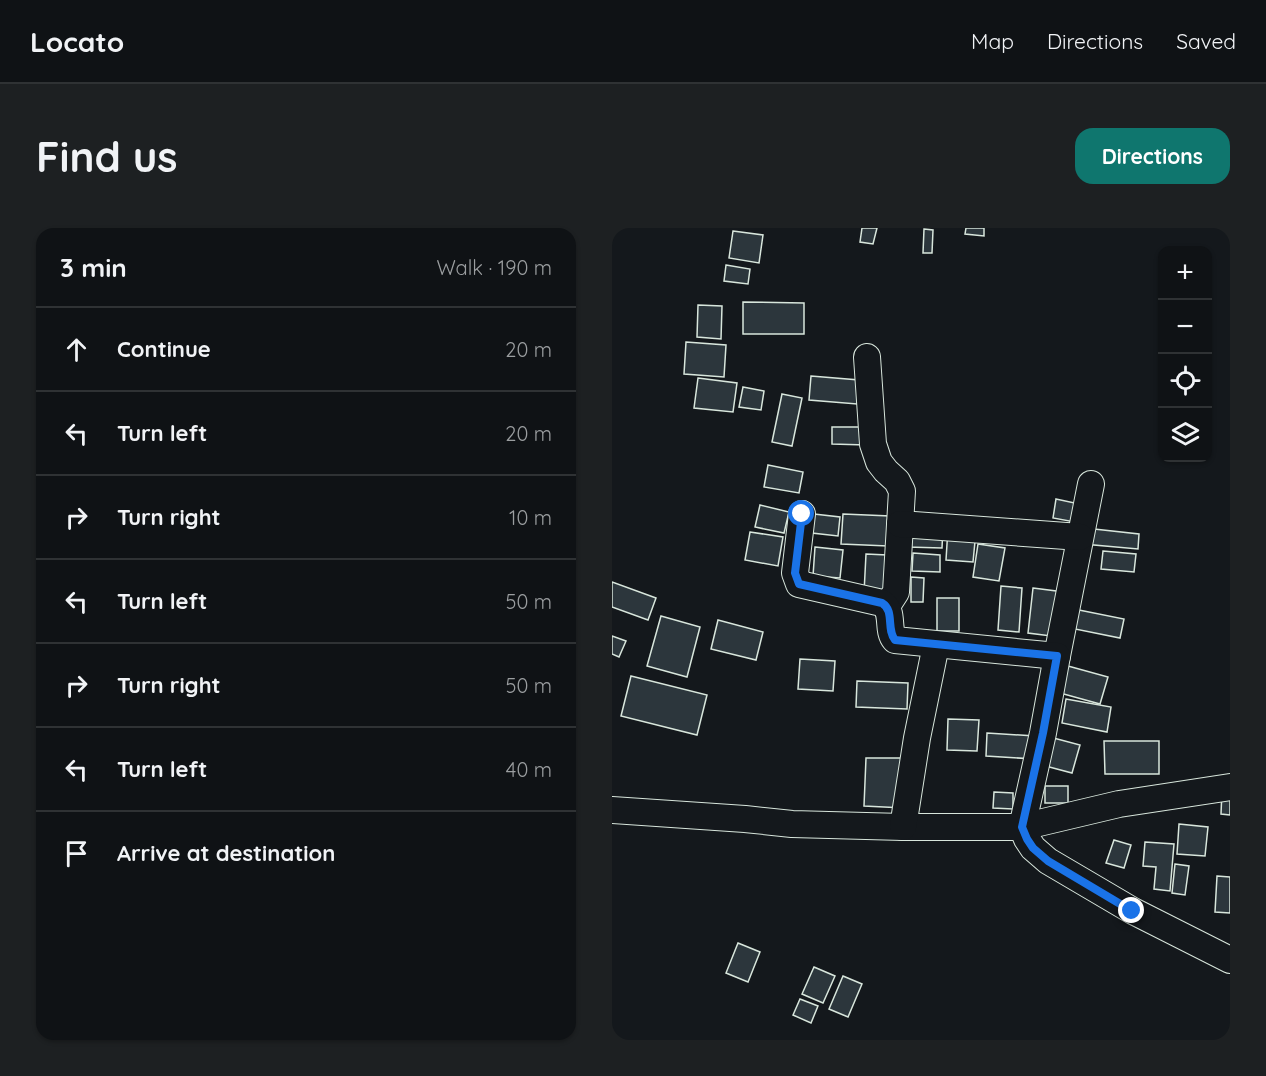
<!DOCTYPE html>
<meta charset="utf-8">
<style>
body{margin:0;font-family:Quicksand,sans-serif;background:#1d2022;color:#f1f3f6}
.controls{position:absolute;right:18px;top:18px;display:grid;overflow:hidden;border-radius:12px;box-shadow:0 2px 4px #0004}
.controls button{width:54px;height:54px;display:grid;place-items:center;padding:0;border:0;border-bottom:2px solid #2f3234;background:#0f1215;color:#f1f3f6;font:30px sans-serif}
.stop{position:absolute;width:18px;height:18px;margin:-14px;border:4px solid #1a73e8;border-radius:50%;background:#fff}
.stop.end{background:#1a73e8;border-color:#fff;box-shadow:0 2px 6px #0008}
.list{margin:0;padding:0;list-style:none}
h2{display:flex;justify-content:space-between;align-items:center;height:78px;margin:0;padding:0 24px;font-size:26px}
h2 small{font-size:20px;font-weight:400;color:#9b9ea0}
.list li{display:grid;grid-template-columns:39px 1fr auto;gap:18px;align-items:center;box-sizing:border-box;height:84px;padding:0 24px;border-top:2px solid #2f3234}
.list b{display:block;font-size:22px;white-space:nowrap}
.list em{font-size:20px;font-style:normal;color:#9b9ea0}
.icon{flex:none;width:33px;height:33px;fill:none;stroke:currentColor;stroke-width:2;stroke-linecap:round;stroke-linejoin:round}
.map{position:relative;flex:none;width:618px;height:812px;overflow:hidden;border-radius:18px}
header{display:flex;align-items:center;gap:36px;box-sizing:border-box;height:84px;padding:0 30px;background:#0f1215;border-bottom:2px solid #2f3234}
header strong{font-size:28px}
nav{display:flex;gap:33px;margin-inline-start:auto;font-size:21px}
.intro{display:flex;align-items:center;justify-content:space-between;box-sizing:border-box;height:144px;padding:0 36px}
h1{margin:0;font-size:42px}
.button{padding:15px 27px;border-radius:18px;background:#0f766e;color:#fff;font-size:21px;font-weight:700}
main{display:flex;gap:36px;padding:0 36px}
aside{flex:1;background:#0f1215;border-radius:18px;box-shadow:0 2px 4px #0004}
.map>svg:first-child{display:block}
</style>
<header>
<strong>Locato</strong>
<nav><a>Map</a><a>Directions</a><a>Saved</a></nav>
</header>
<div class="intro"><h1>Find us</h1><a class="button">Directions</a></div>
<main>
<aside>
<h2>3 min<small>Walk · 190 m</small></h2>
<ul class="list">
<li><svg class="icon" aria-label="ahead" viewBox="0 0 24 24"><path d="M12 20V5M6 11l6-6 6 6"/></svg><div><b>Continue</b></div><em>20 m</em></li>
<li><svg class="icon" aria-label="left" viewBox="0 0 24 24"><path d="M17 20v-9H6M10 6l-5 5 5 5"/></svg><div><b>Turn left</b></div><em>20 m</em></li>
<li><svg class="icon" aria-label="right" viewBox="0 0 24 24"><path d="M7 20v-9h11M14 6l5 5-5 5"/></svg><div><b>Turn right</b></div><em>10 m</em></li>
<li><svg class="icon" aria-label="left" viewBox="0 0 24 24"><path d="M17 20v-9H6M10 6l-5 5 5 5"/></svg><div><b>Turn left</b></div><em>50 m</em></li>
<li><svg class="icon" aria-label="right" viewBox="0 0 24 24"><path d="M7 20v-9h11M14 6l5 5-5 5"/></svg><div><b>Turn right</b></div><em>50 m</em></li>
<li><svg class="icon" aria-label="left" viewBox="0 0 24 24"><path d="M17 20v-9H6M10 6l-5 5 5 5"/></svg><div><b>Turn left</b></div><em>40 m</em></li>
<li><svg class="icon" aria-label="arrive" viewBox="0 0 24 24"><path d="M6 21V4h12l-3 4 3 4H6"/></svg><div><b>Arrive at destination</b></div></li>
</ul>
</aside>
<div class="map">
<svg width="618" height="812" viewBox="0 0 618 812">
<rect width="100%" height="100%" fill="#14181c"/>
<g fill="#2c363c" stroke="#d8e6dc" stroke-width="1.5">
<polygon points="250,0 265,0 261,16 248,14"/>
<polygon points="354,0 372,0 372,8 353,6"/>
<polygon points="312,1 321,2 320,25 311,25"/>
<polygon points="121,3 151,7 147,35 117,30"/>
<polygon points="114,37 138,41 136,56 112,53"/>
<polygon points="131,74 192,75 192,106 131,106"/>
<polygon points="86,77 110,78 109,111 85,109"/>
<polygon points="74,114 114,117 112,149 72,146"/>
<polygon points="199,148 247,152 245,176 197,172"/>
<polygon points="86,150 125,155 121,184 82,180"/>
<polygon points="131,159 152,163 149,182 127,179"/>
<polygon points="170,166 190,170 180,218 160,214"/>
<polygon points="220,199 254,199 254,217 220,216"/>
<polygon points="156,237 191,244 187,265 152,259"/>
<polygon points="444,271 472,277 468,295 441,290"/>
<polygon points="148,277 177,284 172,305 143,299"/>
<polygon points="202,286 228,289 226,308 200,305"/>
<polygon points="231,286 278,288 276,318 229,316"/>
<polygon points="296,297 331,299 330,320 295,319"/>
<polygon points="336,300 364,303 361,334 334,332"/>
<polygon points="473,300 527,306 526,321 471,316"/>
<polygon points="138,304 171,309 166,338 133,332"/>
<polygon points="366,316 393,320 387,353 361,349"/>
<polygon points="203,319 231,322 228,350 201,348"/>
<polygon points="491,323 524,326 522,344 489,341"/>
<polygon points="301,325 328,327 328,344 300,343"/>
<polygon points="254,326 275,327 272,367 252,365"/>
<polygon points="299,349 312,350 311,374 299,374"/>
<polygon points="0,354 44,370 36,392 0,379"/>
<polygon points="389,358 410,360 407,404 386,402"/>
<polygon points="421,360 452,364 447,409 416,405"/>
<rect x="325" y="370" width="22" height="33"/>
<polygon points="467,382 512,391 508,410 463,401"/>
<polygon points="49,388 88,399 75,449 35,438"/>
<polygon points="106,392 151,404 144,432 99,421"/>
<polygon points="0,408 14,413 7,429 0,426"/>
<polygon points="188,431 223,433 221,463 186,461"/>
<polygon points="456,438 496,449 488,476 448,465"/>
<polygon points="19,448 95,467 85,507 9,488"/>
<polygon points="245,453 296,455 295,481 244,479"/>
<polygon points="454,471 499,479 495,504 450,495"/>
<polygon points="336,491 367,492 365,523 335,522"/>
<polygon points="375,505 423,508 422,531 374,528"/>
<polygon points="434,508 468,517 460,545 426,536"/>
<polygon points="492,513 547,513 547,546 493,546"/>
<polygon points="254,530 293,530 292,580 252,578"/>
<rect x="433" y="558" width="23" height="17"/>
<polygon points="610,562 618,562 618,587 609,586"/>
<polygon points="382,564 401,565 401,581 381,580"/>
<polygon points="567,596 596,599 593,628 565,626"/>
<polygon points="502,612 519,617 512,640 494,635"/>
<polygon points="533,614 562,616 558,663 542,661 544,639 531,638"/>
<polygon points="563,636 577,638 573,667 560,665"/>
<polygon points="605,648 618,649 618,685 603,684"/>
<polygon points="126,715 148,724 136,754 114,745"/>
<polygon points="202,739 223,748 211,775 190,766"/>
<polygon points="231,748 250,756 236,789 217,781"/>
<polygon points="188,771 206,778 199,795 181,787"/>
</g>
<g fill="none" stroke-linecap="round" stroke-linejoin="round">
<defs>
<g id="minor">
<polyline points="255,129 261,216 267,234 274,243 285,253 290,263 284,364 275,378"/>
<polyline points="479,256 445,428 431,505 410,599 415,611 421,620 436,633 521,683 618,732"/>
<path d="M190,286L183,345L187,356L270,375C283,384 274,401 283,412L445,428"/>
<polyline points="288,296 468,309"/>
<polyline points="0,582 133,591 180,596 291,599 410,599 507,576 618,559"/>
<polyline points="291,599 305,510 324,417"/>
</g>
</defs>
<use href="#minor" stroke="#d8e6dc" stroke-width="28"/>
<use href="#minor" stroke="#14181c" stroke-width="26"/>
</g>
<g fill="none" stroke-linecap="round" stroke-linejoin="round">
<path stroke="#1a73e8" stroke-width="8" d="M190,286L183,345L187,356L270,375C283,383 274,401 283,412L445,428L431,505L410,599L415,611L421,620L436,633L520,683"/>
</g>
</svg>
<div class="controls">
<button>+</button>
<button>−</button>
<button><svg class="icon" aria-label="locate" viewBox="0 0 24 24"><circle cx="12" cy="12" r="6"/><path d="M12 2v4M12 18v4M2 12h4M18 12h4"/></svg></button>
<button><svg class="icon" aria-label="layers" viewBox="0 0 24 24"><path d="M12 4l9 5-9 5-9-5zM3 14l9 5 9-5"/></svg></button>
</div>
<div class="stop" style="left:190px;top:286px"></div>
<div class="stop end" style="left:520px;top:683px"></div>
</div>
</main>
